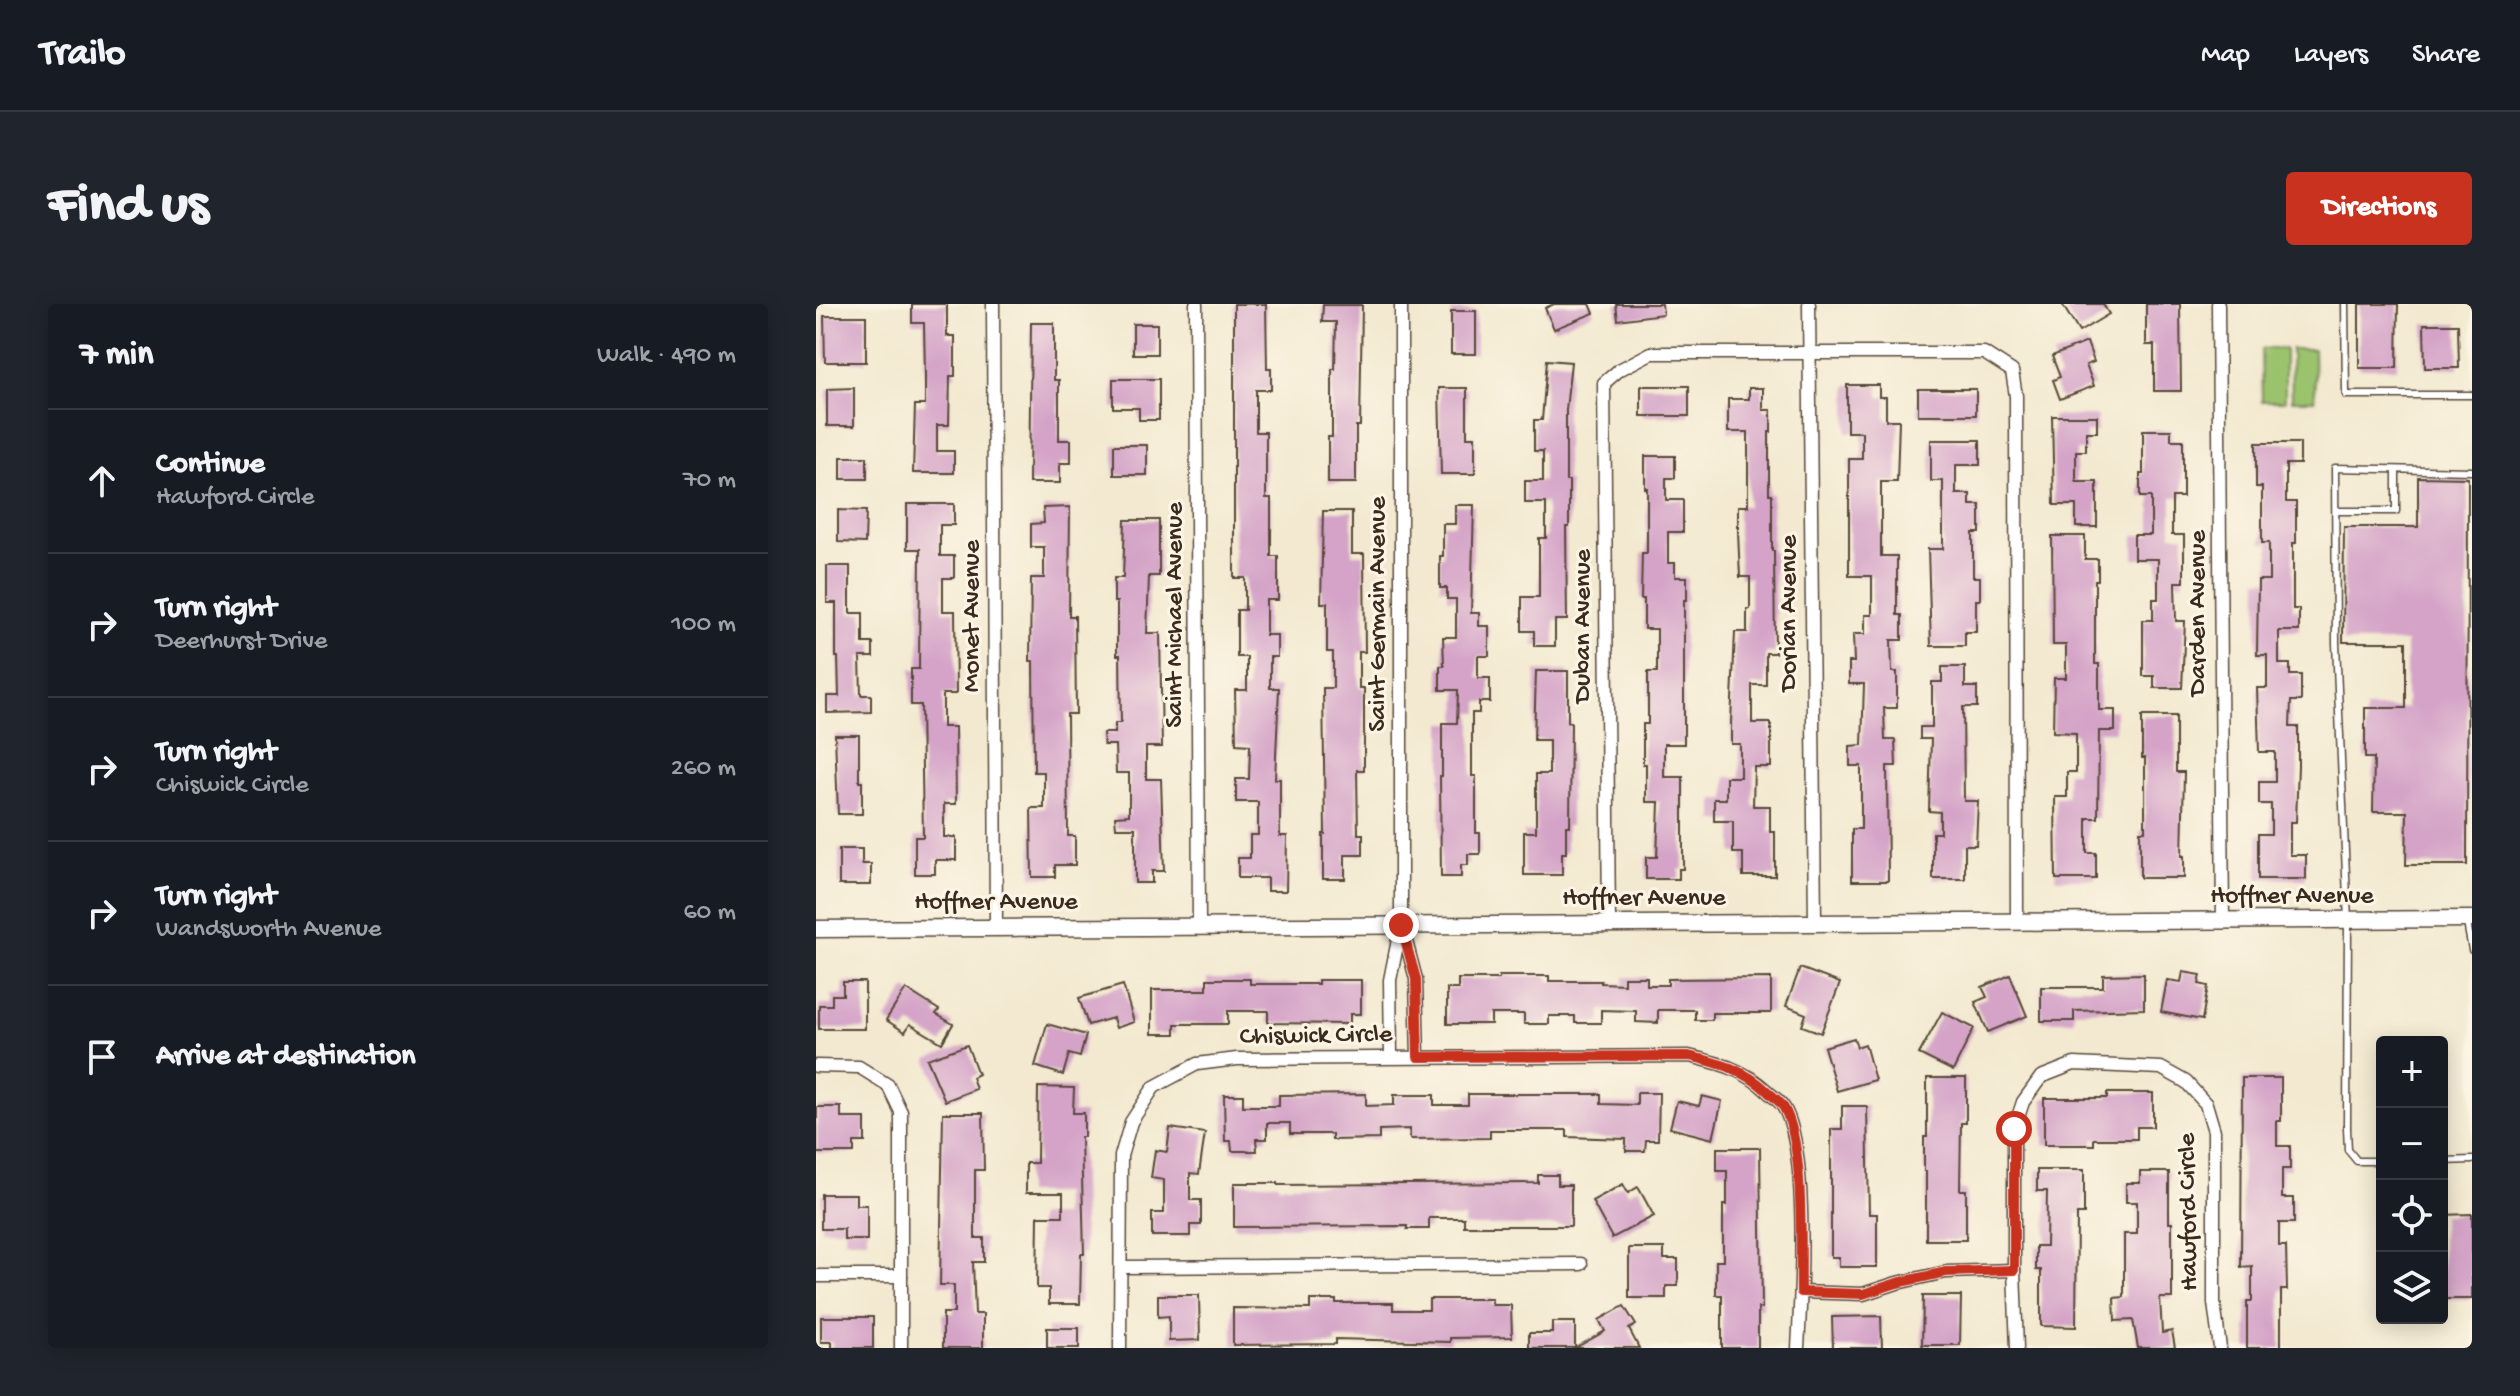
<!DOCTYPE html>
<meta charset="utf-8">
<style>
body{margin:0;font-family:"Gochi Hand",sans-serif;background:#20242c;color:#f1f3f6}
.controls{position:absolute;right:24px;bottom:24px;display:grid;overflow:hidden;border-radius:8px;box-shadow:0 4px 20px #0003}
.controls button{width:72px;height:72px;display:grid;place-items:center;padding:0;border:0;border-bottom:2px solid #363941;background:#171b24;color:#f1f3f6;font:40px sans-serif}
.stop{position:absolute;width:24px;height:24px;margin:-18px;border:6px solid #c8321e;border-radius:50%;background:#fff}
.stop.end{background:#c8321e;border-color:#fff;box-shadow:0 2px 8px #0008}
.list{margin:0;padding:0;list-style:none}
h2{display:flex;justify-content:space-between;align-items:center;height:104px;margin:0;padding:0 32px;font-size:34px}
h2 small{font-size:26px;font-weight:400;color:#9ea1a6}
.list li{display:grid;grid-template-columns:52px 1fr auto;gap:24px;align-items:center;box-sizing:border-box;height:144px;padding:0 32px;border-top:2px solid #363941}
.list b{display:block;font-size:30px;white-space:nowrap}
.list p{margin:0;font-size:26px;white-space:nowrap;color:#9ea1a6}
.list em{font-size:26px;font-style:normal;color:#9ea1a6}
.icon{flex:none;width:44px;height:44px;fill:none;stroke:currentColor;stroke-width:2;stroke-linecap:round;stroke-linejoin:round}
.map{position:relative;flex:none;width:1656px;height:1044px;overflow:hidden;border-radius:8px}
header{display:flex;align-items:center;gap:48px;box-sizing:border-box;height:112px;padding:0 40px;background:#171b24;border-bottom:2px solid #363941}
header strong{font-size:38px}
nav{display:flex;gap:44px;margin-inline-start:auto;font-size:28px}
.intro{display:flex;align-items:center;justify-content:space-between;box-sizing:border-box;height:192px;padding:0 48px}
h1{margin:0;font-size:56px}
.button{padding:20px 36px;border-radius:8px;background:#c8321e;color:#fff;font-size:28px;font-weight:700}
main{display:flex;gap:48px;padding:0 48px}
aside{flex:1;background:#171b24;border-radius:8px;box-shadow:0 4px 20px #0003}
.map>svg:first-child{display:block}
</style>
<header>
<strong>Trailo</strong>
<nav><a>Map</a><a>Layers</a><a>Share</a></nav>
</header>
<div class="intro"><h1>Find us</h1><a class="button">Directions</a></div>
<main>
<aside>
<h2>7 min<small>Walk · 490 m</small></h2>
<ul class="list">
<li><svg class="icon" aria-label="ahead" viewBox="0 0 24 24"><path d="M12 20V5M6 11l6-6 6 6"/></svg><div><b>Continue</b><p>Hawford Circle</p></div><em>70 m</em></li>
<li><svg class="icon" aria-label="right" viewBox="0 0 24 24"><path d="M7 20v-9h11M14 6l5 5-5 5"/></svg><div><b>Turn right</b><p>Deerhurst Drive</p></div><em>100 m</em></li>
<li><svg class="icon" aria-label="right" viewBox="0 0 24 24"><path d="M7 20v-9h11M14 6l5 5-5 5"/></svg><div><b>Turn right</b><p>Chiswick Circle</p></div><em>260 m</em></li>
<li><svg class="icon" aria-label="right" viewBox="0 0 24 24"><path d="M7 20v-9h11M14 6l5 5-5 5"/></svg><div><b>Turn right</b><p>Wandsworth Avenue</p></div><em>60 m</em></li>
<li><svg class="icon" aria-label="arrive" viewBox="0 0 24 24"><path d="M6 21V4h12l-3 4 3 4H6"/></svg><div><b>Arrive at destination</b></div></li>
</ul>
</aside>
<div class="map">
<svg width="1656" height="1044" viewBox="0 0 1656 1044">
<rect width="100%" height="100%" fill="#fcf5e5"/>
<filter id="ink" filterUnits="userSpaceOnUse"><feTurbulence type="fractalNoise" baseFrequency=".0125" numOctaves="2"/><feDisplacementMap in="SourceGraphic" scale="16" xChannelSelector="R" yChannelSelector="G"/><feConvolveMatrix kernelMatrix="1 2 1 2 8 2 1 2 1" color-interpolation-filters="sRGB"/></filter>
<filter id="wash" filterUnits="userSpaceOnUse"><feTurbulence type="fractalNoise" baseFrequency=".006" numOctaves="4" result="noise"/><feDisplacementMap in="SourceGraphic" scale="32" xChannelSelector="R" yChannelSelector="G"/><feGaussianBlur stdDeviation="1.8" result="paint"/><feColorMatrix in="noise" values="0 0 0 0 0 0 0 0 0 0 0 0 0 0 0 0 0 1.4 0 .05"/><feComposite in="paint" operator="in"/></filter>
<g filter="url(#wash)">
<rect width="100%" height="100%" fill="#f3e9d0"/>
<g fill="#9bc36e" stroke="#6b7646" stroke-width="2">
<polygon points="1445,45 1469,45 1469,97 1446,97"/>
<polygon points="1475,45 1498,45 1499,96 1476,96"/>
</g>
<g id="blocks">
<g fill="#d4a3c7">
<polygon points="96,0 131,0 131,32 139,32 139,72 134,72 133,121 121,121 121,147 138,147 138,169 97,169 99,101 109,101 109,72 108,19 96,19"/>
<polygon points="418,0 450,0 451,64 455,64 455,86 440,86 440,128 450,128 450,194 455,194 455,252 462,252 462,296 450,296 450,331 461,331 461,353 454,353 454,384 463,384 459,475 464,475 464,532 471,532 470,587 451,587 451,574 422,574 422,554 434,554 434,531 442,531 442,498 420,498 420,475 433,475 434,441 420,440 419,386 431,386 431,353 421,353 421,306 429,306 429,274 418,274"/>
<polygon points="738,0 774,0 778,9 738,25 729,4"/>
<polygon points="800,0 846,0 847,10 802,16"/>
<polygon points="1246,0 1287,0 1293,10 1263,28"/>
<polygon points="1330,0 1364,0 1365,87 1338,87 1338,41 1330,41"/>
<polygon points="1543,0 1582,0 1581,64 1543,64"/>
<polygon points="507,1 546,1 544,122 540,122 540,179 512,179 512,133 516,133 516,65 519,65 520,18 506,18"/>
<rect x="635" y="7" width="25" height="43"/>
<polygon points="8,12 50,12 50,58 9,58"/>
<polygon points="215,19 238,19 238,76 243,76 243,136 255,136 255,159 244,159 244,179 213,179"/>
<rect x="317" y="20" width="24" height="30"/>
<polygon points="1608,20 1642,20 1643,64 1609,64"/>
<polygon points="1271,38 1278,58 1270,61 1278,82 1244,95 1237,76 1244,73 1236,52"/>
<polygon points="731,56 755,58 750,106 750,177 753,177 753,223 750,223 751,316 739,316 739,342 718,342 718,327 706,327 706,293 723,293 723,234 730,234 730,199 709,199 709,177 727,177 727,147 718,147 718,116 726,116"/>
<polygon points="297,75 343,75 343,116 323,116 323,104 297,104"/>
<polygon points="1031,81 1063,81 1063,93 1070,93 1070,116 1083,116 1081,178 1065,178 1065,252 1081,252 1081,311 1086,311 1086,336 1075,336 1076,368 1081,368 1081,404 1068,404 1069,436 1079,436 1080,462 1071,462 1072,577 1036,577 1036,525 1045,525 1045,462 1034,462 1034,442 1046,441 1048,380 1033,380 1033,358 1038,358 1037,330 1049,330 1049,311 1056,311 1056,272 1033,272 1033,155 1046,155 1046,128 1031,128"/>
<rect x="825" y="82" width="48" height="30"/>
<polygon points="38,84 38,122 11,122 11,85"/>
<polygon points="623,84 651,84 651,133 659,133 659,170 625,170"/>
<polygon points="933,84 947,84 947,106 955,106 955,128 953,128 953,190 956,190 956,247 958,247 959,349 950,349 950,381 936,381 936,419 955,419 955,463 938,463 937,502 954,502 954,528 959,528 959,572 927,572 927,549 917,549 917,517 898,517 898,495 910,495 910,473 924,473 924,440 915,440 915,419 919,328 931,328 931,305 934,305 934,273 924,273 922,228 922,202 932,202 932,128 912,128 912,95 933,95"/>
<rect x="1102" y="85" width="58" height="26"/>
<polygon points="1236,112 1281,112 1281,128 1270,128 1270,147 1260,147 1260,178 1281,178 1281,223 1260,223 1260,201 1238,201"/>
<polygon points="1327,126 1355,126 1355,136 1367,136 1367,193 1356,193 1356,231 1368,231 1368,278 1359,278 1360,317 1369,317 1366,384 1338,384 1338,372 1327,372 1327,316 1337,316 1337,295 1342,295 1342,255 1318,255 1318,231 1335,231 1335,193 1324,193 1324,170 1327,170"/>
<polygon points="1115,136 1164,136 1164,161 1140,161 1140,190 1154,190 1154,201 1164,201 1164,229 1157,229 1157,273 1164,273 1164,296 1160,296 1160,328 1149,328 1149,342 1115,342 1112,245 1127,245 1127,177 1115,177"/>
<polygon points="1440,139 1484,139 1484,160 1470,160 1470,198 1480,198 1480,239 1477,239 1477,305 1483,305 1483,327 1463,327 1463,360 1474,360 1474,371 1485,371 1485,397 1475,397 1474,423 1482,423 1482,461 1480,518 1474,518 1474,551 1490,551 1490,575 1442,575 1442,530 1455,530 1455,500 1443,500 1443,478 1459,478 1459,448 1443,448 1441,384 1451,384 1451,351 1441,351 1442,276 1453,276 1453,239 1446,239 1446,183 1440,183"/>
<rect x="298" y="141" width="33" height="30"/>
<polygon points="829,152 859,152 859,174 850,174 850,196 867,196 867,228 852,228 852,259 859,259 859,273 871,273 871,296 868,296 868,440 848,440 848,473 867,473 867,565 863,565 863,575 830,575 830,553 841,553 843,498 830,498 830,460 827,460 827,420 832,420 832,368 841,368 841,325 828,325 828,295 825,295 826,249 831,249 831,184 829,184"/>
<rect x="25" y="153" width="26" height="22"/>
<polygon points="1602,173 1652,174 1651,561 1590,561 1591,508 1557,508 1558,454 1549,454 1549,404 1590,404 1590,338 1527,338 1528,223 1602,223"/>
<polygon points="91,200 138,200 138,221 124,221 124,252 138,252 138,274 127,274 127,307 139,307 140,390 127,390 127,423 139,423 140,500 128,500 128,533 140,533 140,556 119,556 119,570 99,570 99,533 107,533 105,401 95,401 95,365 103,365 104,245 91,245"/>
<polygon points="639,201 658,201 655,309 663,309 663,322 673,322 673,352 662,352 662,374 674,374 674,398 663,398 663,409 656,409 656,472 660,472 660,529 664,529 664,550 652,550 652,561 645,561 645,573 625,573 624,472 626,472 626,419 641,419 642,386 624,386 624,362 628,362 627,333 640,333 640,295 631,295 631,284 624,284 624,252 627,252 627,220 639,220"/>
<polygon points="254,203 253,312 259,312 260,410 251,410 252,532 259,532 259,561 239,561 239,573 216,573 215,504 228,504 228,468 218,468 217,357 214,357 215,274 228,274 228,243 215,243 215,220 228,219 227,204"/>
<polygon points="22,206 50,207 49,239 22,238"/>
<polygon points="507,207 536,207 536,250 548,250 549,348 543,348 543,384 548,384 548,466 541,466 542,530 547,530 547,551 529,551 529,575 507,575 507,530 509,530 507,384 517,384 517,348 511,348 511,299 505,299"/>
<polygon points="309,216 343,216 343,272 333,272 331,329 344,329 346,443 330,443 330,475 345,475 348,567 336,567 336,579 319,579 319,524 300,524 299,512 313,511 313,469 300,469 299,441 288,441 287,429 299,429 299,419 305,419 304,351 301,351 301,298 298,298 298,274 307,274"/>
<polygon points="1236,232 1269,232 1269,255 1282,255 1282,276 1279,276 1279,360 1283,360 1283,406 1299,406 1299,427 1283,427 1282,514 1271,514 1271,549 1280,549 1280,575 1240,575 1239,493 1251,493 1251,468 1260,468 1260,429 1237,428 1238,374 1250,374 1250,341 1237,341"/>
<polygon points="11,262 34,262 34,309 47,309 47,339 57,339 57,353 44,353 45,391 55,391 55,408 11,409 11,392 23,392 22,353 20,353 20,299 11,299"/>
<polygon points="1126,363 1149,363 1149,383 1161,383 1161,403 1147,403 1148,497 1162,497 1160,541 1149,541 1149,575 1117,575 1117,529 1124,529 1124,508 1113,507 1115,435 1104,435 1104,423 1116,423 1116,378 1126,378"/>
<polygon points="720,367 752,367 752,418 755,418 754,522 750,522 750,549 746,549 746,571 708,571 708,528 720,528 720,470 733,470 733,436 718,436"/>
<polygon points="1326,412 1360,412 1360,468 1368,468 1366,552 1368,552 1368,574 1324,574 1324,527 1329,527 1329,454 1326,454"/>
<polygon points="19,431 43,431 43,478 46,478 46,510 22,510"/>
<polygon points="23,545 46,545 46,560 55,560 55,581 23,581"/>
<polygon points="984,664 1024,679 1005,729 986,722 990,710 970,702"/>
<polygon points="1367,668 1385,671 1383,680 1392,682 1386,716 1345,708 1351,676 1365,678"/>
<polygon points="1328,670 1328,705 1258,707 1258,717 1225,717 1225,683 1287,683 1287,671"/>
<polygon points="1194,671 1211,712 1172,728 1159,698 1171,693 1166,683"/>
<polygon points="683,672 733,672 733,677 785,677 785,679 808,680 808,673 831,673 831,681 852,681 852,675 955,674 955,709 896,709 896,716 879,716 879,706 842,706 842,719 820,718 820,707 785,706 785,719 759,719 759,712 733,712 733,720 708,720 708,710 675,710 675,720 631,720 631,685 642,685 642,675 683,675"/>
<polygon points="391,675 434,675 434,680 502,680 502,676 545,676 545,710 534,710 534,720 452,719 452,707 412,707 412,720 359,720 359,730 336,730 336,686 391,686"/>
<polygon points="27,678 49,678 49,725 3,725 3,701 16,701 16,691 27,691"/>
<polygon points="307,681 318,718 300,724 297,714 272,721 263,694"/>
<polygon points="90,685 123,706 120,710 137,720 126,739 94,720 89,728 70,716"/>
<polygon points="1126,708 1158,724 1137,767 1103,750"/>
<polygon points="231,720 270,731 264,753 253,750 247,771 219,762"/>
<polygon points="1038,734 1041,743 1049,740 1059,776 1021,787 1008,743"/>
<polygon points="151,741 162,770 156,773 160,785 129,797 111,755"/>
<polygon points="1111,774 1150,774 1150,819 1145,819 1144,886 1150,886 1150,936 1110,936 1110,867 1108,867 1108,833 1111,833"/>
<polygon points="1426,774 1465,774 1465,817 1461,817 1461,842 1474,842 1474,865 1466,865 1466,894 1478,894 1478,919 1463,919 1463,942 1470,942 1471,986 1465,986 1465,1044 1431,1044 1431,997 1436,997 1436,962 1425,963"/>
<polygon points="222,783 258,784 257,809 268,809 268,833 265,833 268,950 265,950 264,1000 233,1000 233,984 221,984 222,912 247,912 247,889 210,889 210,859 221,859"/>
<polygon points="821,789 843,789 842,836 830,836 829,847 810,847 810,835 751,833 751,826 674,826 674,834 594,835 594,825 563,826 563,835 516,836 516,830 474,830 474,819 451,819 451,835 440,835 441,847 416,847 415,837 409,837 408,791 427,791 427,802 463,802 463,791 550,790 550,802 578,801 578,791 618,791 618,801 652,801 652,790 785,790 785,800 821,801"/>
<polygon points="1291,789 1337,789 1337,823 1321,823 1321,835 1278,835 1278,841 1228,841 1228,794 1291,794"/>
<polygon points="886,792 906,797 897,835 854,824 861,797 883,802"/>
<polygon points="1026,802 1051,802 1053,910 1061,910 1061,963 1023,963 1023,953 1015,953 1015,825 1026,825"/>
<polygon points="1,803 25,803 25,814 49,814 49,838 38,838 38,849 1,849"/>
<polygon points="127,809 167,809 168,866 159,866 159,934 168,934 168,958 157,958 159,1010 167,1010 167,1044 127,1044 127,1009 138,1009 138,981 124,981"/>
<polygon points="354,824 389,829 383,870 374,869 374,896 385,896 385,921 374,921 374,932 336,932 336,909 348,909 348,876 335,874 339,846 351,848"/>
<polygon points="901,844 944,844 946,1004 942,1004 942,1044 906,1044 906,991 900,991 900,957 907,957 907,901 911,901 911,867 901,867"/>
<polygon points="1221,866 1268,866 1268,910 1261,910 1260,1023 1225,1022 1225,966 1220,966 1220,942 1230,942 1231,887 1221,887"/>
<polygon points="1324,868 1353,868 1353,919 1356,919 1356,994 1344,994 1346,1029 1356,1027 1359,1044 1322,1044 1317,1016 1299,1017 1298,994 1308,993 1308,930 1321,930 1321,898 1310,898 1310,879 1324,879"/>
<polygon points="722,871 742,871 742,881 755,881 755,922 648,922 648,914 613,914 613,925 591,925 591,922 418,923 418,879 462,879 462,881 722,879"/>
<polygon points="807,880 812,889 822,883 838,912 796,934 776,897"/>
<polygon points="5,890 40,890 40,901 51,901 51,936 28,936 28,925 5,925"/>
<polygon points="1656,910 1656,995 1626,995 1626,911"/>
<polygon points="813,944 848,944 848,955 862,955 862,982 850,982 850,994 813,994"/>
<polygon points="342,991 383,991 384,1036 353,1037 353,1012 342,1013"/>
<polygon points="1107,992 1145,992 1144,1041 1106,1041"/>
<polygon points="613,995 676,995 676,1001 695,1001 696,1033 634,1034 634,1038 520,1035 520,1040 417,1041 417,1004 494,1005 494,996 520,996 520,999 577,999 577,1006 613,1006"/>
<polygon points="808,1002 820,1021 813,1025 823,1044 713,1044 713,1029 736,1029 736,1018 759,1018 759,1044 789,1027 783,1016"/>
<polygon points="1065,1012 1066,1044 1017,1044 1016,1013"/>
<polygon points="5,1013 57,1013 57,1044 16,1044 16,1038 5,1038"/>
<rect x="231" y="1024" width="32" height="20"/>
</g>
</g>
</g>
<g filter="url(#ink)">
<use href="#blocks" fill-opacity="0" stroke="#574739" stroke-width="2"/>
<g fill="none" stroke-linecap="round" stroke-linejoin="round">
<defs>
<g id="service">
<polyline points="1529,0 1530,91 1656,91"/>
<polyline points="1520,207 1580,207 1580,166"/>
<polyline points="1651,619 1656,646"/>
<polyline points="1566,857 1541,857 1532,846 1531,824 1532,617 1520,339 1519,164 1656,167"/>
<polyline points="1626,857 1656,856"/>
</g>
<g id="minor">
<polyline points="177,0 180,623"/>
<polyline points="380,0 383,622"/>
<polyline points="993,0 999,619"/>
<polyline points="1402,0 1407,618"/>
<polyline points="793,619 788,79 803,66 835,49 1168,49 1196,67 1200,92 1201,619"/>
<polyline points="587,626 600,675 602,753"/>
<polyline points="575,753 574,676 585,621 585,0"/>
<polyline points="0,762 43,763 72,781 85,808 85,1044"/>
<polyline points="305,963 765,960"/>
<polyline points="0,972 85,972"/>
<polyline points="985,988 1047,990 1081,979 1130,968 1198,966"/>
<path d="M304,1044L305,852L315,818L338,783L381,760L421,755L873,752C903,759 928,765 951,787C956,792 964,797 968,804C993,846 985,992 982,1044"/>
<polyline points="1201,1044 1198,966 1198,825 1207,798 1225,773 1258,760 1345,764 1370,778 1390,800 1398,827 1398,999 1404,1044"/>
</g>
<polyline id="secondary" points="0,625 1656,615"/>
</defs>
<use href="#service" stroke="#574739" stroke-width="9"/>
<use href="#minor" stroke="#574739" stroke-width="15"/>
<use href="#secondary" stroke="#574739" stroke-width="19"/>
<use href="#service" stroke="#fff" stroke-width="6"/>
<use href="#minor" stroke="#fff" stroke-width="12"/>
<use href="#secondary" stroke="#fff" stroke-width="16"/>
</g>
</g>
<g fill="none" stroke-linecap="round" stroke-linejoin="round" filter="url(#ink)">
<path stroke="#c8321e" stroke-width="10" d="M585,621L600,675L602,753L873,752C903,759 928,765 951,787C956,792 964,797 968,804C989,840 984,944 985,988L1047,990L1081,979L1130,968L1198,966V825"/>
</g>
<g text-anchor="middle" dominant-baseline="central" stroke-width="6" stroke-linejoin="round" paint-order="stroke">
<g font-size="26" fill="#3b2a1e" stroke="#fcf5e5">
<text transform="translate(974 309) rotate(-90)">Dorian Avenue</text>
<text transform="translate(1383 309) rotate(-90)">Darden Avenue</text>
<text transform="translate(563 310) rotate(-90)">Saint Germain Avenue</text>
<text transform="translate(360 311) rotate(-90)">Saint Michael Avenue</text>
<text transform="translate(157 312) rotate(-90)">Monet Avenue</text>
<text transform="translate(768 322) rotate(-90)">Duban Avenue</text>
<text x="1476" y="593">Hoffner Avenue</text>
<text x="828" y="595">Hoffner Avenue</text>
<text x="180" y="599">Hoffner Avenue</text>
<text transform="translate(500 733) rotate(-1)">Chiswick Circle</text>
<text transform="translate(1374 908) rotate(-91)">Hawford Circle</text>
</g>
</g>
</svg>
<div class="controls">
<button>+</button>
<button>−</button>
<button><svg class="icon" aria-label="locate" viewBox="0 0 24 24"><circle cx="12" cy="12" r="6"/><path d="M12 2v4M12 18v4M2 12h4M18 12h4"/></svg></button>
<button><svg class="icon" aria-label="layers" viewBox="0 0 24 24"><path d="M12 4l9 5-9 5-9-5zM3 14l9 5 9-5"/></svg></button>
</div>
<div class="stop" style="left:1198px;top:825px"></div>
<div class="stop end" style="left:585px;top:621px"></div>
</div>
</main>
